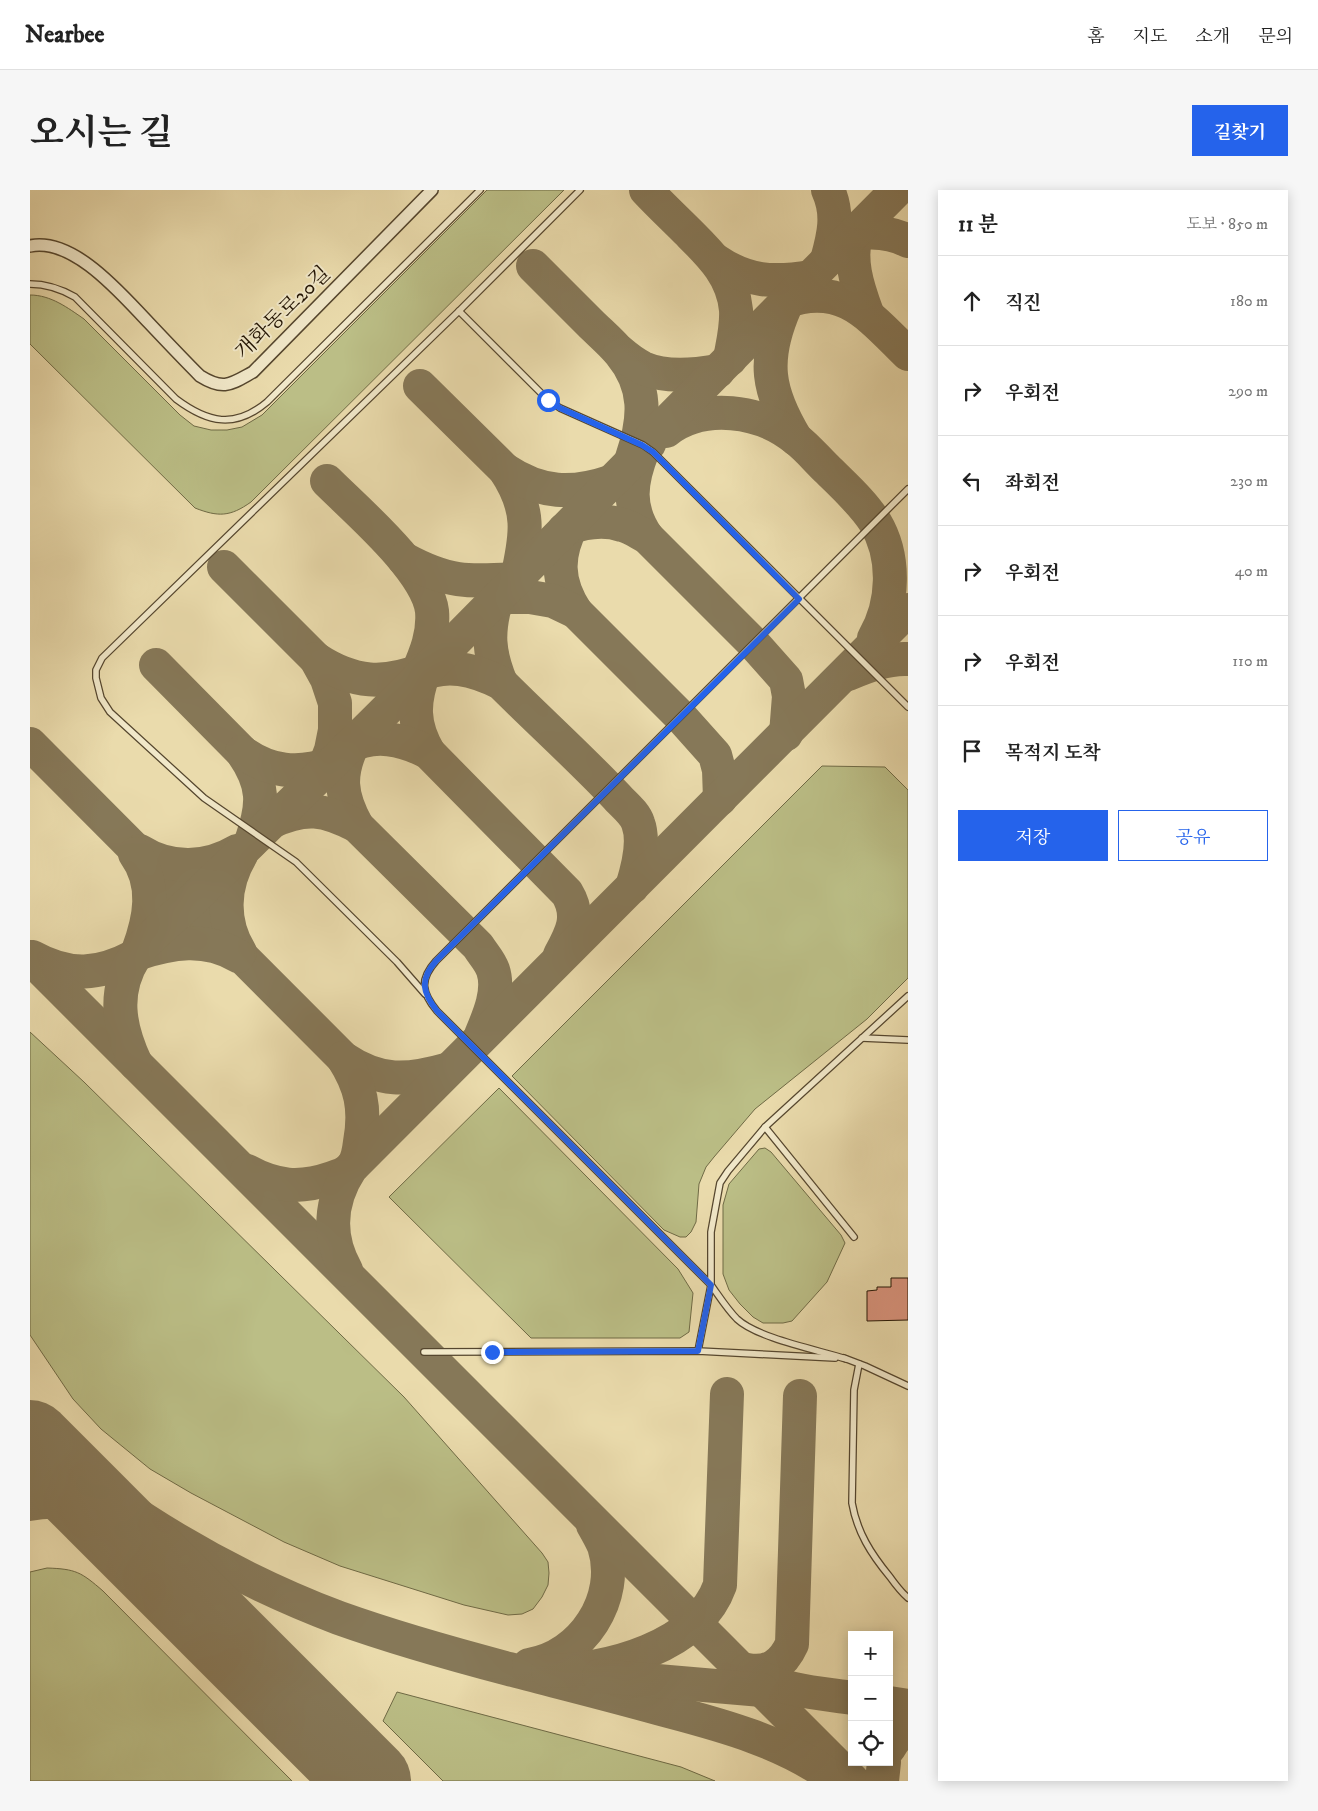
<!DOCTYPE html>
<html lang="ko">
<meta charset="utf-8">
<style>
body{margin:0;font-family:"IM FELL DW Pica","Noto Serif KR",serif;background:#f6f6f6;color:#222}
.controls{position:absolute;right:15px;bottom:15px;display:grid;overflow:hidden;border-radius:0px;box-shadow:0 2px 12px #0003}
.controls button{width:45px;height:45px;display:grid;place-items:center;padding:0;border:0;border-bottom:1px solid #e0e0e0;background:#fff;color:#222;font:25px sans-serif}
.stop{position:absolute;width:15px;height:15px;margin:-11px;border:4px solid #2563eb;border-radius:50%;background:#fff}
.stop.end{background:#2563eb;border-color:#fff;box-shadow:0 1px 5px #0008}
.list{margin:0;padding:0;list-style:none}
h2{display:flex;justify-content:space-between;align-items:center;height:65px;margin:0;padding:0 20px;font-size:21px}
h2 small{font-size:16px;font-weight:400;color:#767676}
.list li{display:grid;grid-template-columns:32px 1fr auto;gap:15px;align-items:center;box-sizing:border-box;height:90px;padding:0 20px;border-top:1px solid #e0e0e0}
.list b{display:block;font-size:19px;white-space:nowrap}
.list em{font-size:16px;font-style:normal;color:#767676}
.actions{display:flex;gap:10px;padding:15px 20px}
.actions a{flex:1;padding:11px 0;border:1px solid #2563eb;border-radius:0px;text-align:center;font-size:18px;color:#2563eb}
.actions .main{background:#2563eb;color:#fff}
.icon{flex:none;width:28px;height:28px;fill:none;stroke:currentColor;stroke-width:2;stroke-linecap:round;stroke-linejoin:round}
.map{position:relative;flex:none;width:878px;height:1591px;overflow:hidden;border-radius:0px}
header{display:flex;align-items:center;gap:30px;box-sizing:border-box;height:70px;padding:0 25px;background:#fff;border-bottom:1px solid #e0e0e0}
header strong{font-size:24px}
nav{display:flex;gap:28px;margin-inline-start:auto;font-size:18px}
.intro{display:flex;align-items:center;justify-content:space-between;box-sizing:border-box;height:120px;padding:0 30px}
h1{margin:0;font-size:35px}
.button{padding:12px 22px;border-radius:0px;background:#2563eb;color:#fff;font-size:18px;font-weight:700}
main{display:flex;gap:30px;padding:0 30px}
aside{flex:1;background:#fff;border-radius:0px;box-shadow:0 2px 12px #0003}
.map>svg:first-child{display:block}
</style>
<header>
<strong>Nearbee</strong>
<nav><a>홈</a><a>지도</a><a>소개</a><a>문의</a></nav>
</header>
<div class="intro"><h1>오시는 길</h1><a class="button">길찾기</a></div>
<main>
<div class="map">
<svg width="878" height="1591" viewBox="0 0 878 1591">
<rect width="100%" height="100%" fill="#eadbac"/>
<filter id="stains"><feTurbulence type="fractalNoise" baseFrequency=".004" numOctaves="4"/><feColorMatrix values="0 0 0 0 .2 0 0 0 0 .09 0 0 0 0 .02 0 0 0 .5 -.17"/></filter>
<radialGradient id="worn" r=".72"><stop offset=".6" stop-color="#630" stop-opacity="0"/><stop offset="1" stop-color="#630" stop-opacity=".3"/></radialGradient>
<g fill="#bbbe86" stroke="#6f6a45">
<path d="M457,0H534L221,312C200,327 188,327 165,318L0,154V105C21,105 38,118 54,129L150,225L164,236L181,240H197L212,237L232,225Z"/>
<polygon points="792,576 855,577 878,600 878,788 837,829 725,919 684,967 676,977 669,994 666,1032 661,1042 656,1047 650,1047 634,1040 482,886"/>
<polygon points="0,842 54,892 374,1207 512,1363 518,1372 519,1383 518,1395 512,1407 503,1419 492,1424 478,1425 434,1415 310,1376 254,1352 161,1303 120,1279 71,1239 43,1209 0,1145"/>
<polygon points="469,898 648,1079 663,1103 659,1142 650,1148 501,1148 359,1007"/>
<polygon points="735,958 741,962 811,1045 815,1053 797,1092 762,1131 753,1133 733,1133 723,1127 710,1114 699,1100 693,1084 693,1015 699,994 729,959"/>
<path d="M17,1378C46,1379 51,1382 73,1401L262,1591H0V1382Z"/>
<polygon points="367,1502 651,1577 685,1591 413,1591 353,1531"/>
</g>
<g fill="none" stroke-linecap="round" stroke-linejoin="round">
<g stroke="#867858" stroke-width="34">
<path d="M616,0C629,14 643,27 657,41C680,64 703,85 706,120C707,137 703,152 700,169"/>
<path d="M827,40C818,69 827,96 837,123"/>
<path d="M823,44C842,41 861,42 878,51"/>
<path d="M685,70C717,92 743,93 781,87"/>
<path d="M797,70C804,45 809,24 798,0"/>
<path d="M503,76C522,95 541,114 560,133C570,143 581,152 590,163C618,197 615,229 602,268"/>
<path d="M755,112C813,90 841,128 878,164"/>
<path d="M755,117C732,170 737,201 766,249"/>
<path d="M590,162C597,168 605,174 613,178C636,188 664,185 688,181"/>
<path d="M390,196L475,280C501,319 497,344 487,388"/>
<path d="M636,241C673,212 731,220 766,249C778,258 788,271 799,281C815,297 833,313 845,332C866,367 864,414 844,448"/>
<path d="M613,260C600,292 597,318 617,347"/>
<path d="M475,280C511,304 542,305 583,291"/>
<path d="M297,291C326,320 397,380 402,421C404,444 396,463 387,484"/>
<path d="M543,333C526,365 526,391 546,422"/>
<path d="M534,340C551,332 574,329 592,335C601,337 609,343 617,347L724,454L756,490L759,506L756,544"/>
<path d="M374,369C418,393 437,392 486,389"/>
<polyline points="194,377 286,469 297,489 305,513 305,540 301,560 293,581"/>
<path d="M467,408C457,442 458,461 471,493"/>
<polyline points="462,414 477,407 500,407 523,411 546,422 651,527 685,565 689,580 690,609"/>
<path d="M286,469C324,494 354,495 396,479"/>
<path d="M126,475L212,562C235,595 234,615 221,652"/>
<path d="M394,482C383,512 382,534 399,563"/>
<path d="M818,484C837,476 857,468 878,469"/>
<path d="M388,487C415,471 445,480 471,493C509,531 549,567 586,606C593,614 605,623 608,633C615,652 608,678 602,697"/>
<path d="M324,552C308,584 310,605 327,636"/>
<path d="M0,554L313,868C350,893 377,891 419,879"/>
<path d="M317,558C343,542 374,549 399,563L537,703C551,726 542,743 530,765"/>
<path d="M212,562C240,582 267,585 301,574"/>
<path d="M241,632C276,616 294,619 327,636L448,756C453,764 460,771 463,780C470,801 459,826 451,845"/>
<path d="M110,661C140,680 177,679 207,661"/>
<path d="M105,664C127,694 120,729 108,761"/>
<path d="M210,762C191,732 193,695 211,665"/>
<path d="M107,764C142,752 175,747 208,766"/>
<path d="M2,767C40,788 69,785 105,766"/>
<polyline points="0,768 823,1591"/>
<path d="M106,874C89,838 82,802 105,766C119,745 142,730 159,713C200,674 239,634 280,595C395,484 506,368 619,254L621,248L867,0"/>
<path d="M217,981C246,997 270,999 302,988C308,986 318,982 322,977C328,970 329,960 330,952C336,919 331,896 313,868"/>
<path d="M316,1080C297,1046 300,1010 321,978L878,420"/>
<path d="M0,1241C25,1262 49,1285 75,1303C147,1354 227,1397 309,1428C365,1448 422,1464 479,1479C532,1493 585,1506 638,1521C695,1536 753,1552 802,1587"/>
<path d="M0,1314C32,1307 52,1316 80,1330"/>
<path d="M499,1475C552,1467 591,1408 574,1356C571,1349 567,1342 563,1335"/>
<path d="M717,1480C739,1484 753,1474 762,1454L770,1206"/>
<path d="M518,1481C577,1481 668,1457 690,1395L697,1204"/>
<path d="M723,1484C754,1501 788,1503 822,1508"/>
<polyline points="569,1486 732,1500"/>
<polyline points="859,1513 878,1516"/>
<polyline points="859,1558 864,1550 878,1537"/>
<polyline points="852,1591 854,1572"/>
</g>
<polyline stroke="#867858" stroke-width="84" points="0,1252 339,1591"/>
</g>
<polygon fill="#dc957f" stroke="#231504" points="861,1088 878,1088 878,1130 837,1131 837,1101 847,1100 847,1097 861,1097"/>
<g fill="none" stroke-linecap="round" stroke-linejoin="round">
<defs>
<g id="service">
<path d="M0,94C17,94 31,99 45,107L146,209C178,233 205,239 237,212L450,0"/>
<polyline points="429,121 518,210 530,218 613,255 623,262 878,517"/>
<polyline points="395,804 367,772 266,672 174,608 80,522 71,508 66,488 66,480 72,468 429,121 550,0"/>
<polyline points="832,848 878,850"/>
<polyline points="735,937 824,1047"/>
<polyline points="668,1161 681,1095 681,1042 690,993 698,981 735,937 878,806"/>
<polyline points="394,1162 668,1161 805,1168"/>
<polyline points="814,1168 835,1176 878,1196"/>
<path d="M816,1169C788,1160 727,1148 707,1129C697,1119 689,1106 681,1095L407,821C392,803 389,790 406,771L878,299"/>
<path d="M829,1174L824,1200L822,1313C827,1342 841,1364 860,1387C865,1394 871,1402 878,1408"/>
</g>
<path id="minor" d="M0,56C44,47 92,105 119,133C136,151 153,169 170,186C194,201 201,194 223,182L402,0"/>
</defs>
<use href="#service" stroke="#55462e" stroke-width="8"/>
<use href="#minor" stroke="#55462e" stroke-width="14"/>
<use href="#service" stroke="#f1e8c9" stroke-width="5.5"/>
<use href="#minor" stroke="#f1e8c9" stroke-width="11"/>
</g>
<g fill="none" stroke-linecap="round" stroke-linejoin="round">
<path stroke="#2563eb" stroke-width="6" d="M462,1162L668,1161L681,1095L407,821C393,803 389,790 406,771L769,409L623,262L612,255L530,218L518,210"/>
</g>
<g text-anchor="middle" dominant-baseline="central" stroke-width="4" stroke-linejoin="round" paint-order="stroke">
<g font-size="21" fill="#231504" stroke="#f1e8c9">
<text transform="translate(253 123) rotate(-44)">개화동로20길</text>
</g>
</g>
<rect width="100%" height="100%" filter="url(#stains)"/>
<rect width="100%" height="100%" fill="url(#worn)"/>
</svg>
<div class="controls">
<button>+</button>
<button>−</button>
<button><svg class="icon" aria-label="locate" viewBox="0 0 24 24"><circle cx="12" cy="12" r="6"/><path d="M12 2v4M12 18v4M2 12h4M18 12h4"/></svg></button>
</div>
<div class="stop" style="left:518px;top:210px"></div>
<div class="stop end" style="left:462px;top:1162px"></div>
</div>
<aside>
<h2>11 분<small>도보 · 850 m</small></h2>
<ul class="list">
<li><svg class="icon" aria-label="ahead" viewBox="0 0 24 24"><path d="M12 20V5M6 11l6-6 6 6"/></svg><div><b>직진</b></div><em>180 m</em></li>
<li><svg class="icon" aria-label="right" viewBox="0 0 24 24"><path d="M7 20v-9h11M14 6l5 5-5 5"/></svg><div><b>우회전</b></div><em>290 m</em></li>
<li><svg class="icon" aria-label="left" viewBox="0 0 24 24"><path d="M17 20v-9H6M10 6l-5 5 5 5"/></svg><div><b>좌회전</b></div><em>230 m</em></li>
<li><svg class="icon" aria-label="right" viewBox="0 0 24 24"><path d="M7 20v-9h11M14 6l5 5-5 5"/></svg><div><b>우회전</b></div><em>40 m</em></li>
<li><svg class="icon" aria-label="right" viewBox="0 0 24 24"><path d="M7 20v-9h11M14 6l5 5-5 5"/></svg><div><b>우회전</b></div><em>110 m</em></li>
<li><svg class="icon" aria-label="arrive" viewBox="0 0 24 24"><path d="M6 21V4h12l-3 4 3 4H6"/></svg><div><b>목적지 도착</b></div></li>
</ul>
<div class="actions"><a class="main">저장</a><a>공유</a></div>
</aside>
</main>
